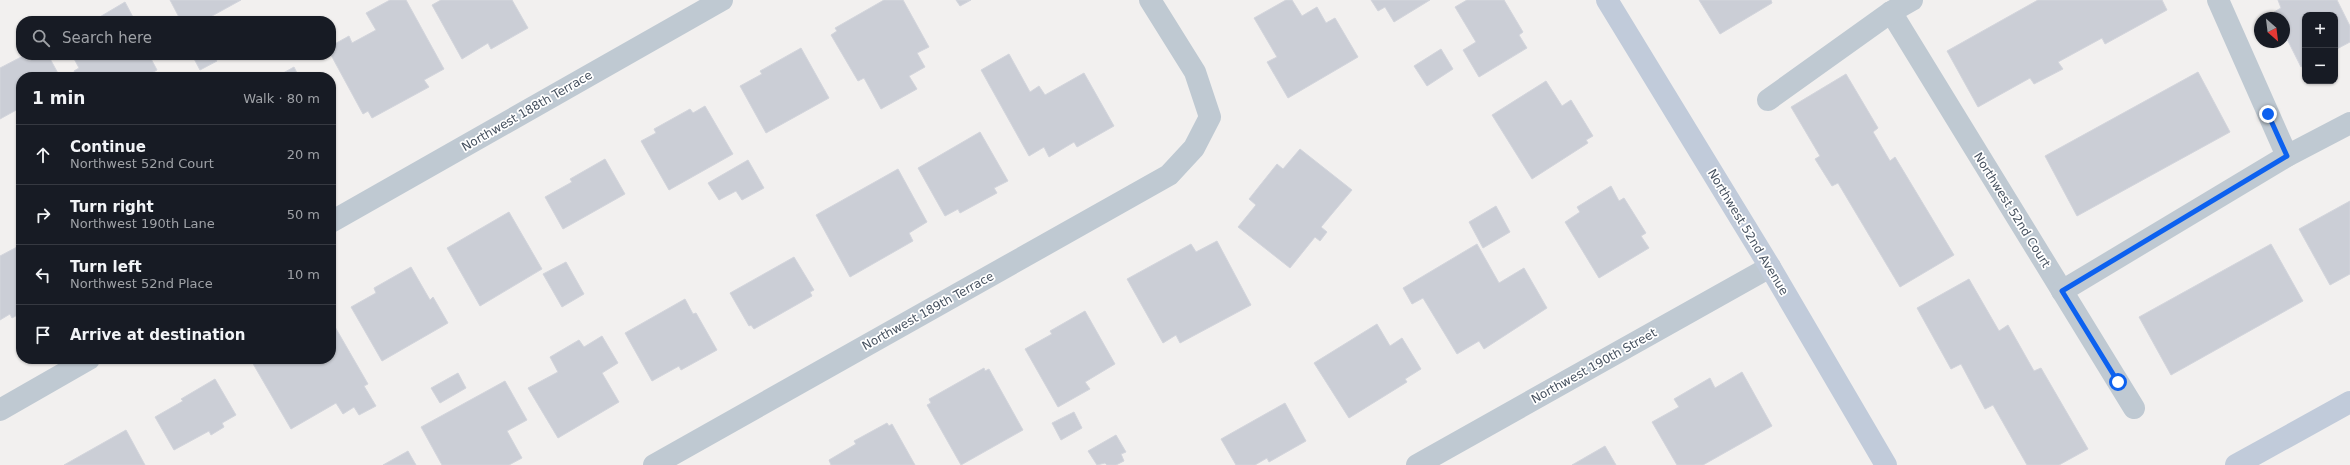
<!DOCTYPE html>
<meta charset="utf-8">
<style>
body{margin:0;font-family:"DejaVu Sans",sans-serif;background:#20242c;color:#f1f3f6}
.controls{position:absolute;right:12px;top:12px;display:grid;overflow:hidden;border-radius:8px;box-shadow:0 1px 3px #0004}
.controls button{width:36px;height:36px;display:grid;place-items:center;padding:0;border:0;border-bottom:1px solid #363941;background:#171b24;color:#f1f3f6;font:20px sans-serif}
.compass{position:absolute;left:2254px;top:12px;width:36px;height:36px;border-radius:50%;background:#171b24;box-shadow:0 1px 3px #0004;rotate:152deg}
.stop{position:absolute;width:12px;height:12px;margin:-9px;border:3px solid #0d61ef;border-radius:50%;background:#fff}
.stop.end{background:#0d61ef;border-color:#fff;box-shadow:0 1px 4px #0008}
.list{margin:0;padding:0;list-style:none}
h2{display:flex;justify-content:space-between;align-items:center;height:52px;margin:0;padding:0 16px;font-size:17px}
h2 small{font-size:13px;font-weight:400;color:#9ea1a6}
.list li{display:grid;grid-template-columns:26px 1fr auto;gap:12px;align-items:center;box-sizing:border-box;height:60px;padding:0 16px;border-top:1px solid #363941}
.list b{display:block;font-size:15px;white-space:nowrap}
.list p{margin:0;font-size:13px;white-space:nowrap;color:#9ea1a6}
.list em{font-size:13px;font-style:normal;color:#9ea1a6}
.icon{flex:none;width:22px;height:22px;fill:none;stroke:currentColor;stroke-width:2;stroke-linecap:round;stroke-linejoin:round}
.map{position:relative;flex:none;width:2350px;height:465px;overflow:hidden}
.search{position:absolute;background:#171b24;box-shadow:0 1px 3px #0004;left:16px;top:16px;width:320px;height:44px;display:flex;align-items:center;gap:10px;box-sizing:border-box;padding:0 14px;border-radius:16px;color:#9ea1a6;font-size:15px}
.panel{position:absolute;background:#171b24;box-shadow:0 1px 3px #0004;left:16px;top:72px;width:320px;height:292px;border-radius:16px}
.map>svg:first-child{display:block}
</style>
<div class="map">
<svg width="2350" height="465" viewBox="0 0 2350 465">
<rect width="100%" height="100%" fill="#f2f0ef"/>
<g fill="#cbced6" stroke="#d3d5dc">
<polygon points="170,0 241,0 212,16 215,21 181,21"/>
<polygon points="390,0 406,0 444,69 424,80 429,87 372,118 368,111 363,114 331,55 331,46 349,36 352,43 376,30 366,13"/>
<polygon points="441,0 512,0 528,28 491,49 488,43 462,59 432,5"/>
<polygon points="884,0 903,0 929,47 917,53 925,67 909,76 917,89 881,109 864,78 858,81 831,35 837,31 835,28"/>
<polygon points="956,0 971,0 960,6"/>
<polygon points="1286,0 1292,0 1302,16 1317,7 1326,23 1335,18 1358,57 1288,98 1267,62 1277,57 1254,18"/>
<polygon points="1371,0 1430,0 1394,22 1385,7 1378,11"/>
<polygon points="1467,0 1504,0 1523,32 1519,35 1527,48 1479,77 1463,50 1476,42 1455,7"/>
<polygon points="1699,0 1771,0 1772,3 1720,34"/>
<polygon points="2038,0 2162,0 2167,10 2105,44 2102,38 2058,62 2063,69 2034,84 2030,78 1978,107 1947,51"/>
<polygon points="2278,0 2337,0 2350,26 2350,42 2335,50 2335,15 2305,15 2305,65 2301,67 2284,33 2284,18 2277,18 2274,12 2281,8"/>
<polygon points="125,2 135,21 93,21"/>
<polygon points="801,48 829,98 766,133 740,86 762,74 760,71"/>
<polygon points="1441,49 1453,69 1427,86 1414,66"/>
<polygon points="1009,54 1030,92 1039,86 1045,95 1084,73 1114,126 1077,147 1074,142 1049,157 1044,147 1029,156 981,70"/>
<polygon points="25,55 29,61 39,55 48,55 60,77 21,77 21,110 20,108 0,119 0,68"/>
<polygon points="72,55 149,55 157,70 145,77 77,77 74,71 79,68"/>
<polygon points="192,55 213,55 217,61 200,70"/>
<polygon points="294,67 299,77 276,77"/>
<polygon points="2198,72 2230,132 2077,216 2045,156"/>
<polygon points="1846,74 1878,128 1873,132 1890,161 1895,157 1954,255 1900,287 1838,183 1832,186 1815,159 1820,156 1791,107"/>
<polygon points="1546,81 1562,106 1571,100 1593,136 1586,140 1588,143 1532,179 1492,115"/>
<polygon points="705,106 733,154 669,190 641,141 656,133 654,129 690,109 693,113"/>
<polygon points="980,132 1008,181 994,188 997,193 960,213 958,209 945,216 918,168"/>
<polygon points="1300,149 1352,190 1321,227 1327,232 1320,241 1315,237 1290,268 1238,227 1256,205 1249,199 1277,164 1283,169"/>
<polygon points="605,159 625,194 563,229 545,197 572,182 570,179"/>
<polygon points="748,160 764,188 742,200 736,191 719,200 708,183"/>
<polygon points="898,169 927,222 909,233 913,241 850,277 816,215"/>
<polygon points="1611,186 1619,201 1624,198 1646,233 1641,236 1649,248 1599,278 1565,222 1580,212 1577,207"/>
<polygon points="2350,201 2350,274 2330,285 2299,229"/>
<polygon points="1496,206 1510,232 1483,248 1469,222"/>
<polygon points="509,212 542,269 480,306 447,248"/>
<polygon points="1217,241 1251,305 1180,343 1176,335 1163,343 1127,279 1191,244 1196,252"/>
<polygon points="1477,244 1499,283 1524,268 1547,308 1484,349 1479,341 1457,354 1423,298 1412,304 1403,288"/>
<polygon points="2271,244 2303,301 2171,375 2139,317"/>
<polygon points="17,247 21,254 21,313 12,318 10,314 0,320 0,256"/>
<polygon points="794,257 814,290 810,292 812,296 754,329 751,325 749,326 730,293"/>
<polygon points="566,262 584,294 562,307 543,274"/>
<polygon points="411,267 430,300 433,297 448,323 382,361 351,307 376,293 374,288"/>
<polygon points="1969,279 1999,331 2008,325 2034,371 2041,368 2088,449 2059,465 2027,465 1993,405 1985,409 1961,364 1951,369 1917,308"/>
<polygon points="685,299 693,314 696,313 717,350 681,370 679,366 652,381 625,333"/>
<polygon points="1085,311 1115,364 1085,382 1090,389 1058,407 1025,349 1052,334 1050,331"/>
<polygon points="331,320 368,384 364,386 376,406 359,415 354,407 343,414 336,403 291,429 252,362 257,359 331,359"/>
<polygon points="1377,324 1390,346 1402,338 1421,369 1405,379 1407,382 1349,418 1314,363"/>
<polygon points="602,336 618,363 602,373 619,402 558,438 528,388 558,372 550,357 579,340 584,347"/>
<polygon points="984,368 985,371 989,369 1023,430 961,465 927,405 931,403 929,399"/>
<polygon points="1742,372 1772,426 1703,465 1677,465 1652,422 1679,407 1674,399 1710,378 1715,388"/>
<polygon points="458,373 466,388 440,403 431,388"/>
<polygon points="215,379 236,415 222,423 224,427 211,435 209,431 174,450 155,417 183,401 181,399"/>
<polygon points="505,381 527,420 507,431 522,458 509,465 442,465 421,427"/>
<polygon points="1285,403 1306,441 1269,462 1267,458 1255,465 1236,465 1221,439"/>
<polygon points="1074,412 1082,428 1061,440 1052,423"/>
<polygon points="887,423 889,426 892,424 915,465 831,465 829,460 856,444 854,441"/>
<polygon points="126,430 145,465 64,465"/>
<polygon points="1116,435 1126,452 1121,454 1124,461 1116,465 1107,465 1105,463 1097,465 1088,451"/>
<polygon points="1605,446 1616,465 1572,465"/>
<polygon points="408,451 416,465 383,465"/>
</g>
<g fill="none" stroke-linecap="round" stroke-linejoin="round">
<g stroke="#bfc9d2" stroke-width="22">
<polyline points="2218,0 2287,156"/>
<polyline points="1891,12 2134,408"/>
<polyline points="1768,100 1891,12 1912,0"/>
<polyline points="331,222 722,0"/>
<polyline points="2062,291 2287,156 2350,123"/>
<polyline points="0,410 89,359"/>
<polyline points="654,465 1169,175 1194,148 1210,117 1195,72 1150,0"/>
<polyline points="1417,465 1770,267"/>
</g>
<g stroke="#c1cbda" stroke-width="22">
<polyline points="1607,0 1770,267 1886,465"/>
<polyline points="2236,465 2350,402"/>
</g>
</g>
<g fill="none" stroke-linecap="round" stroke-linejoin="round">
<polyline stroke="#0d61ef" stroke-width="5" points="2118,382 2062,291 2287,156 2268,114"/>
</g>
<g text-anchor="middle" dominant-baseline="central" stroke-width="3.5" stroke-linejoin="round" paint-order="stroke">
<g font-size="12" fill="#46515f" stroke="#fff">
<text transform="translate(527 111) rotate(-30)">Northwest 188th Terrace</text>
<text transform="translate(2012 210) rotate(58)">Northwest 52nd Court</text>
<text transform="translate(1748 232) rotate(59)">Northwest 52nd Avenue</text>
<text transform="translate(928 311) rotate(-29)">Northwest 189th Terrace</text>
<text transform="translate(1594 366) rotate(-29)">Northwest 190th Street</text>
</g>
</g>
</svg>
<div class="controls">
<button>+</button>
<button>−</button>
</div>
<svg class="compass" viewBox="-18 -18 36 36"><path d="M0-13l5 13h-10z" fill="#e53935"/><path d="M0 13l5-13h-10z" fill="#9ea1a6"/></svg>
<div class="stop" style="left:2118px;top:382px"></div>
<div class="stop end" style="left:2268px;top:114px"></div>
<div class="search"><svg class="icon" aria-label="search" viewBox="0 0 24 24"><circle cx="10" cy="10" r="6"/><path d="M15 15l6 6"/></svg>Search here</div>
<section class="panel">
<h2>1 min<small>Walk · 80 m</small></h2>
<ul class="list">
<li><svg class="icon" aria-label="ahead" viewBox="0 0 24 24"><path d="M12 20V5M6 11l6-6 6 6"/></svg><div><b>Continue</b><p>Northwest 52nd Court</p></div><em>20 m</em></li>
<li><svg class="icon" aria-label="right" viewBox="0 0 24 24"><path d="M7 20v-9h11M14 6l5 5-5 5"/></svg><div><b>Turn right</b><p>Northwest 190th Lane</p></div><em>50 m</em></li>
<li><svg class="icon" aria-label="left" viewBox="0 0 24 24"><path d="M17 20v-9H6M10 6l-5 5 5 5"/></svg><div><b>Turn left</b><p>Northwest 52nd Place</p></div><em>10 m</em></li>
<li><svg class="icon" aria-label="arrive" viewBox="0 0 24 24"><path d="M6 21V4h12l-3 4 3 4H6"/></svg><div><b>Arrive at destination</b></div></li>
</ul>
</section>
</div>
